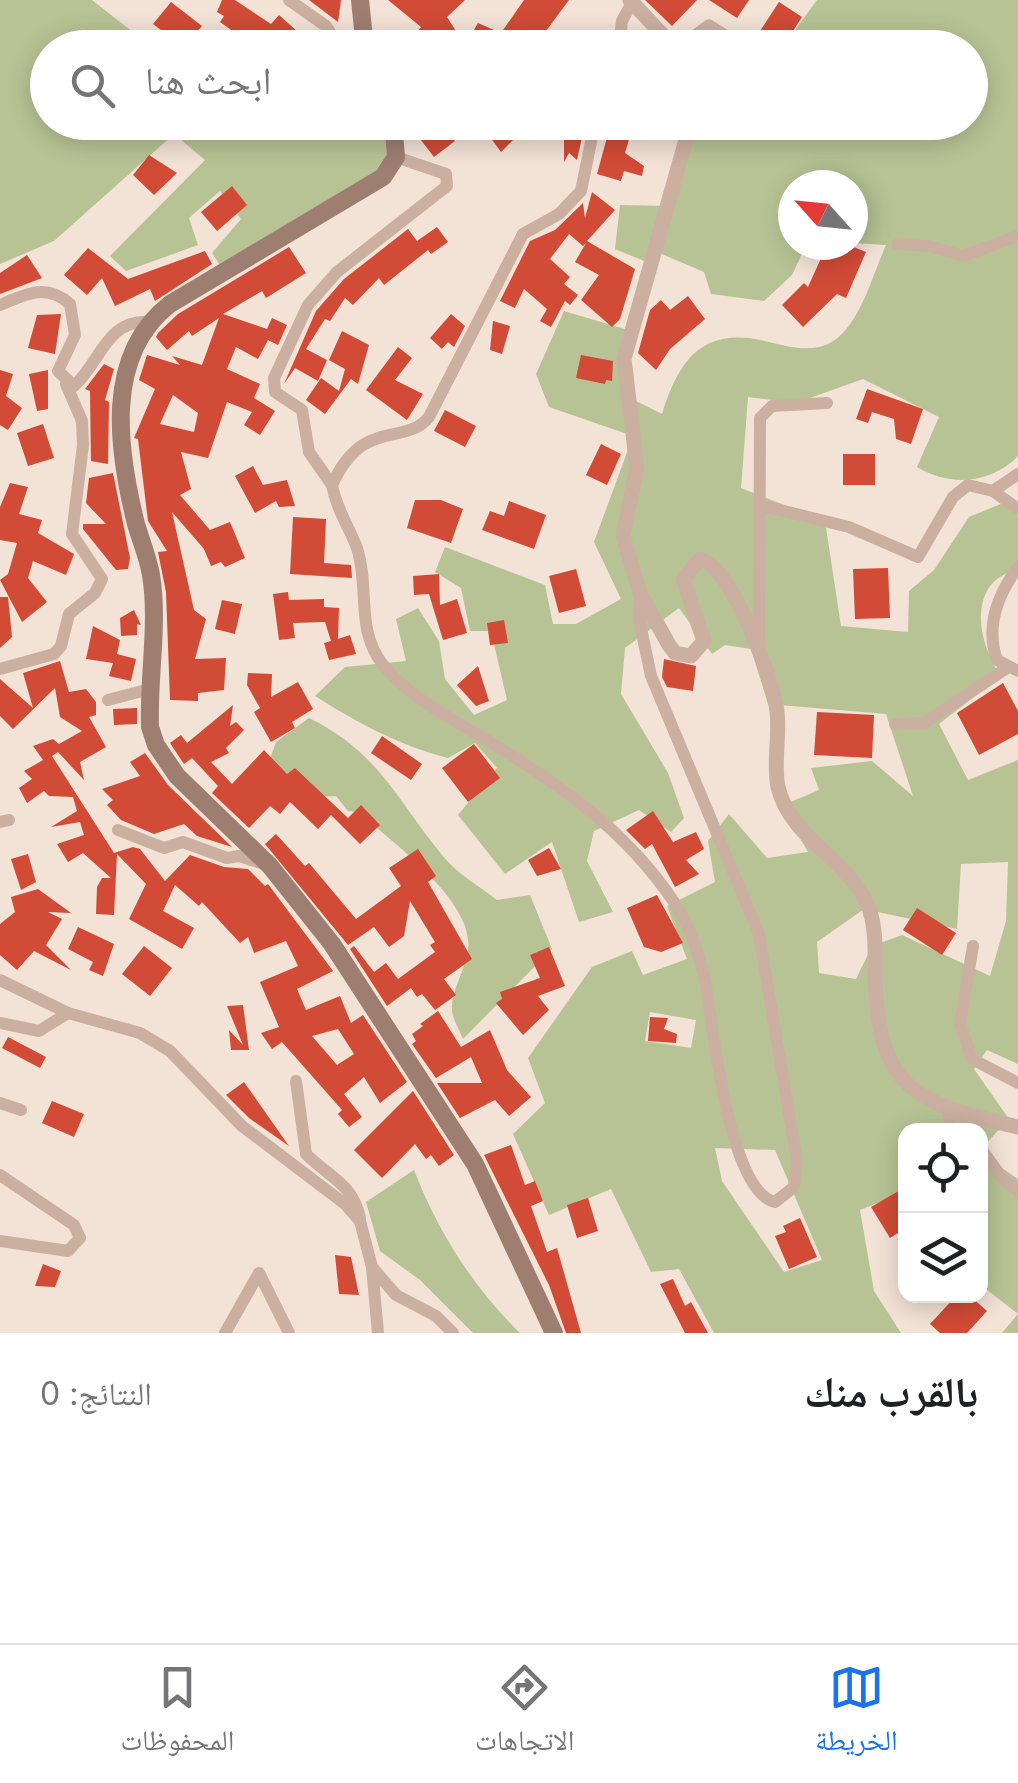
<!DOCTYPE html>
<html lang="ar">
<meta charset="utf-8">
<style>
body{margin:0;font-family:Inter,"Noto Naskh Arabic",sans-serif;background:#f2f2f2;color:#202124;direction:rtl}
.controls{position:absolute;right:30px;bottom:30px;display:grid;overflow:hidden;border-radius:20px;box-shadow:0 5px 25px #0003}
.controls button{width:90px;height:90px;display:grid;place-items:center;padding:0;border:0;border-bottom:2px solid #e0e0e0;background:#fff;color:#202124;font:50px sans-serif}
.compass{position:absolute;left:778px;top:170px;width:90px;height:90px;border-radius:50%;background:#fff;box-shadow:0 5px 25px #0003;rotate:297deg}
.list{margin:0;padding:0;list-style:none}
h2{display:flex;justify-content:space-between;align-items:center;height:130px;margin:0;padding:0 40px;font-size:42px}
h2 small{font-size:32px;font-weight:400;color:#757577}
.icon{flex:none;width:55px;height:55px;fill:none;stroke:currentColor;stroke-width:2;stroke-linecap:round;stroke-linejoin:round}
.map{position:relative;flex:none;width:1018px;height:1333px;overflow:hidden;direction:ltr}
.search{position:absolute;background:#fff;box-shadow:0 5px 25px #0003;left:30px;right:30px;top:30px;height:110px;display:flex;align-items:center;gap:25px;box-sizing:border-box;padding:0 35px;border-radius:55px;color:#757577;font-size:38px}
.sheet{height:310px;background:#fff}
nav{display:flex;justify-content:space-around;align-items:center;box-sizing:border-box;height:140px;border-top:2px solid #e0e0e0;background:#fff;font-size:28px;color:#757577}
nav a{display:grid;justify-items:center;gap:5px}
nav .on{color:#1a73e8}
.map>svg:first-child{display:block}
</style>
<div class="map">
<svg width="1018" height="1333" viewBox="0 0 1018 1333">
<rect width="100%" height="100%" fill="#f3e2d6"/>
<g fill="#b8c395" fill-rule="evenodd">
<polygon points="0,0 92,0 152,47 48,48 48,122 384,122 388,168 225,273 212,253 241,219 220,191 189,218 198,245 126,271 110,256 205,160 174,134 54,241 0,264"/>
<path d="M817,0H1018V456C991,484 950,487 917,467L939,417L863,379L796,403L748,397L741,488L825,521L841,626L908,632L909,591L934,570L969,517L1003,503L1018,516V567C1010,572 997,577 991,585C971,611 984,652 1001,676L939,724L968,780L1018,760V1064L987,1050L974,1069L1009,1119L981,1149L980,1130H906L905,1192L860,1210L874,1291L901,1333H714L679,1269L651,1272L611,1189L549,1215L513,1134L545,1103L528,1058L592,967L632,951L643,975L687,959L667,906L715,882L708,841L729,814L767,858L808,852L781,806L819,790L811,768L872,761L913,796L886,714L768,704L751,649L725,645L712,654L679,608L625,648L621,694L668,773L684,818L671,832L639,810L594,831L587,861L613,912L579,922L552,842L505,874L458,815L497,768L475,743L448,758C398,745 358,723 315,696L345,667L406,661L396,619L418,608L439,641L445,679L474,715L507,700L491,631H470L461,588L435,572L445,547L545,585L553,624H576L621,599L594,542L633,436L549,407L536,374L564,311L628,330L624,395L662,414C678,362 701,328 760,340C782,344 806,354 828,344C859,330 873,273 886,245L853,243V185H793V245H806L792,275L764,301L711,294L704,272L650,249L644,261L615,249L620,205L666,206L693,123L970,122V48L783,47ZM1008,862L1006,921L990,976L902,935L872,946L856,979L819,973L817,942L864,909L957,929L961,864ZM650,1012L696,1020L691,1048L645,1041ZM715,1148L775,1150L822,1260L784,1272L722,1181Z"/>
<path d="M309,718C379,752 396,799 442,855C456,873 479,886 497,900L530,895L552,949L463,1039C460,1031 452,1018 452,1010C451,991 466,968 468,949C475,902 390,840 358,812L348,811L336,796L312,797L270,759L276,742Z"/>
<polygon points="980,1153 1018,1179 1018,1333 1002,1333 1018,1314 981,1285"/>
<path d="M414,1170C438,1232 473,1287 520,1333H473L420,1280L380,1251L366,1202Z"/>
</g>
<g fill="#d14b36" fill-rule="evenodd">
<polygon points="222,0 235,0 271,24 279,15 308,41 302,48 261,48 245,33 241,37 220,22 224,16 217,12"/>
<polygon points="309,0 341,0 338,22"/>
<polygon points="388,0 465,0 447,17 465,45 478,23 501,33 524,0 569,0 543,35 536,32 525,48 403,48 421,27"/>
<polygon points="645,0 697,0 672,26"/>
<polygon points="709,0 749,0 737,18"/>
<polygon points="171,2 202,26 184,48 153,24"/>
<polygon points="779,2 802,17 783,47 760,31"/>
<polygon points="553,32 596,35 590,48 550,48"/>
<polygon points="407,122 440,122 455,141 434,157"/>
<polygon points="479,122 538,122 540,134 515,138 501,152"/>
<polygon points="543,122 579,122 575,132 583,133 577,160 569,153 564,162 564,132"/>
<polygon points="609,130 630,136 625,153 644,166 642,176 624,171 621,181 597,174"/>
<polygon points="149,155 177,173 154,195 133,175"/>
<polygon points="232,186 247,205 217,231 201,212"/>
<polygon points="592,192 615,210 587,241 635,269 620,319 612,327 581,300 599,275 575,262 586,243 583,246 569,234 550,259 570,277 564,284 578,295 570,305 565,301 551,327 540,321 547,309 524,289 515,308 500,301 530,241 555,230 583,203 585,218"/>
<polygon points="437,227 448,242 431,254 428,250 384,285 379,278 353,305 345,298 330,321 325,319 306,349 327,360 318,381 295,368 284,384 316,311 344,279 408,229 417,241"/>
<polygon points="827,245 849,245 866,252 846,298 837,294 803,327 782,305 804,283 808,287"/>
<path d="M289,247L306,273L266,298L262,291L223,314L267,329L272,318L287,325L278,345L268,340L258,359L236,347L227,369L260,384L254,398L275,411L260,435L244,425L252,412L227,402L208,458L181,452L191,489L180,495L210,530L230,522L245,558L225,567L221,562L211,566L204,549L172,512L194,610L206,619L195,659L226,658L224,690L198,693V701L170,700L166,592L158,552L167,551L148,521L138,439L134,438L155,389L139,380L147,355L180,365L172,356L202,365L219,318L192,336L189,331L167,350L156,337L158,333L178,314ZM173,395L198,413L194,432L160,424Z"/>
<polygon points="88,248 128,279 205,251 212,264 155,301 150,289 115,306 102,278 87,295 64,275"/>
<polygon points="27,255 42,278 0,294 0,273"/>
<polygon points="688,296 705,319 670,349 656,370 638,353 650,310 661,300 670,310"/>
<polygon points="61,314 55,354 28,348 37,315"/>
<polygon points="451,314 465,326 454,347 448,342 442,349 430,338"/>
<polygon points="493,321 510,326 502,354 490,350"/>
<polygon points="342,331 369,345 358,384 351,379 325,414 306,400 321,378 339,391 345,369 329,360"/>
<polygon points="398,347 412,358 395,380 423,394 407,420 366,390"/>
<polygon points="581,355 613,361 612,381 606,380 605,384 576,378"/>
<polygon points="104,364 114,369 105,400 109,402 108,464 91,461 90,391 85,389"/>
<polygon points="0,370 13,374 6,396 22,408 8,430 0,425"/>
<polygon points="48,370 48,409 37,411 29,374"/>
<polygon points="867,389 923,409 911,444 896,439 894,419 872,412 868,423 856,419"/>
<polygon points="445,410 476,426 465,447 434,431"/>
<polygon points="43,424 54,458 28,466 17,433"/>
<polygon points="601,444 621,454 607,485 586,475"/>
<rect x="843" y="454" width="32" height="31"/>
<polygon points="253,466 263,485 287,480 295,506 279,507 276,501 255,513 235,476"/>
<polygon points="113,473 130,558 128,569 116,570 83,529 83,524 106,524 86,503 89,478"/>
<polygon points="10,483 28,487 19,514 42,520 38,533 74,554 66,575 33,561 28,578 47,602 22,622 0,580 8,574 17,543 0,540 0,507"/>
<polygon points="415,500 441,500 463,509 451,543 407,528"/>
<polygon points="509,501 546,515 534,549 482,530 490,511 504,516"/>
<polygon points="293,517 326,519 324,563 351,565 352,578 290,574"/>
<polygon points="888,568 890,618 855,619 853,569"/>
<polygon points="576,569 586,606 559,613 549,576"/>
<polygon points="439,574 440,605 457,599 467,633 443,640 429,594 414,595 413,576"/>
<polygon points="288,592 289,600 324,599 324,607 339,608 338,639 350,635 356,654 329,660 324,643 331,641 325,622 293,623 295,638 279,640 273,594"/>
<polygon points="0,597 8,597 12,637 0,648"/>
<polygon points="222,600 242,604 235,634 215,629"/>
<polygon points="134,610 141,625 137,624 137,635 121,636 120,618"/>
<polygon points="504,620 508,643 490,645 487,623"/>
<polygon points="93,626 120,640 117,654 136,659 131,681 109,676 113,663 86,659"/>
<polygon points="664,659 696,666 693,691 667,687 662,677"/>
<path d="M60,661L69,692L86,689L96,702V715L89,717L106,747L80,762L84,780L58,752L52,756L114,853L133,847L140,849L165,881L190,855L224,867L248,869L265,886L268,884L333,971L297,989L306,1010L340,996L351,1023L363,1015L407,1082L380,1103L364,1077L344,1094L362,1117L349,1127L338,1114L342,1110L282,1042L272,1049L261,1033L279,1027L260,982L298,966L286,941L254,953L248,937L240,943L202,902L199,906L175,885L163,911L194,928L182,949L129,919L146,884L117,854L114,915L96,914L97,887L102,878H111L83,853L68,862L57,844L84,835L80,822L51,827L77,811L73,797L49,796L44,791L27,803L19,788L32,779L24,771L43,760L33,746L53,739L59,744L82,731L60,717L55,688L13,729L0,716V679L33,708L23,673ZM338,1029L354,1054L337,1065L312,1036Z"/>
<polygon points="478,666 489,701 476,706 457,685"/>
<polygon points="248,673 272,674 271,697 298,682 313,709 292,722 295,728 271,742 254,712 260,708 247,685"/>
<polygon points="1003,683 1018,711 1018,734 979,755 957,713"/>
<polygon points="233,705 230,726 236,722 244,730 226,748 229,753 211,762 232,784 264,750 287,774 295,768 348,818 361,805 380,825 360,844 331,815 318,829 290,802 280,814 270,806 249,828 212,793 218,786 192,758 184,764 170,743 181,735 187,743"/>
<polygon points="137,708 137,724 114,725 113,709"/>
<polygon points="817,712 874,715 872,758 814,755"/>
<polygon points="382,736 422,764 411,780 371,753"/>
<polygon points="474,744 500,778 468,802 442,768"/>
<polygon points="145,753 168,785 232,847 197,836 184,824 154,834 121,820 107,805 113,800 102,789 140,776 130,762"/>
<polygon points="653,811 673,842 696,832 704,849 686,860 699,874 675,887 652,844 645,849 626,830"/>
<polygon points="276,834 305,866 309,863 356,919 401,886 389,868 418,849 436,876 428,882 472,959 444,979 456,995 435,1010 422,994 417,997 411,988 387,1006 350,949 354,946 374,972 386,963 398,979 435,952 430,945 435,942 410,901 404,936 389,947 374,927 348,945 265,844"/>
<polygon points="549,848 561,869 537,876 528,860"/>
<polygon points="28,854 36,882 21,890 11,859"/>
<polygon points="38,889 71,913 48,912 62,919 46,945 71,970 34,951 17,970 0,955 0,924 15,912 11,897"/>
<polygon points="657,895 683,943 661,952 644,947 627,908"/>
<polygon points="917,908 956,933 942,955 903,930"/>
<polygon points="78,927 114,944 103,976 89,970 93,962 68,949"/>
<polygon points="144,946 172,968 150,996 122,974"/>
<polygon points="549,947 565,986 538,996 549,1010 523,1035 496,1003 502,999 500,992 540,978 530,955"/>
<polygon points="243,1005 249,1050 231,1050 229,1030 243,1045 227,1006"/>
<polygon points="438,1011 461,1047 490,1030 507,1070 531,1097 509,1116 495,1100 460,1118 437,1083 482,1083 471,1057 436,1078 412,1044 416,1041 412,1034 423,1026 420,1024"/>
<polygon points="650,1017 668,1018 664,1029 677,1034 676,1043 648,1041"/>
<polygon points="8,1037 46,1057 40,1068 2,1048"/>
<polygon points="244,1082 289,1146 249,1118 226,1095"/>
<polygon points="413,1091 454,1155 439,1166 431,1155 426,1159 415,1144 382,1178 354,1150"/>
<polygon points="52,1101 84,1114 74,1137 42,1123"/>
<polygon points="511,1145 525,1185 535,1181 543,1201 531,1206 547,1252 557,1248 581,1333 566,1333 549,1285 484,1155"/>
<polygon points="902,1189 906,1228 890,1238 871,1207"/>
<polygon points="588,1198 598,1231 577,1238 567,1205"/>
<polygon points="800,1218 817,1257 789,1269 775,1236 786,1232 783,1226"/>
<polygon points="335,1255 351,1257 359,1295 339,1294"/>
<polygon points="43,1264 61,1271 55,1287 35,1286"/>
<polygon points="673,1279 685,1306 691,1302 708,1333 685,1333 660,1284"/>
<polygon points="956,1296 970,1296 987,1311 967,1333 940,1333 930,1324"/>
</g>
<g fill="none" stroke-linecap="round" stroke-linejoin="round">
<g stroke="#cbb0a1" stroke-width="12">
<polyline points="289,0 326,26 340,48"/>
<polyline points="619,48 622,21 631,4"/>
<path d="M595,122L581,191L559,214L523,234L429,417C405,447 363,416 332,485C336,508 349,527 357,548C370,588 355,629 383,665C409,697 452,719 487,740C560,785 625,829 674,902C690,926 701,958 706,986C713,1028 729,1192 775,1202L794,1187L797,1161L759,934L651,676L639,619L640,593"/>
<polyline points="897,244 929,246 963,256 1018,236"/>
<path d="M0,305C26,294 46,283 70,304L75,335L58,371L74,386C101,362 106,319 150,322"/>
<polyline points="332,485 309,452 302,410 275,392 274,378 308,305 337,272 447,186 446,174 396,157"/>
<polyline points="993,491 1018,474"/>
<polyline points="759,505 849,527 918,557 953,497 968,485 993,491 1018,509"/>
<path d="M1018,567C998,594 985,626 997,660L1018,671"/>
<polyline points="759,647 760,418 772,406 827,403"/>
<polyline points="0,669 54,654 61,646 69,614 95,593 102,579 72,534 83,445 82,421 66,384"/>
<polyline points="108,700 150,689"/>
<polyline points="895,724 924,723 1007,668"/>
<polyline points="0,822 9,820"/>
<polyline points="118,830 164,848 183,842 227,858 239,856 267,865"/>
<polyline points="973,946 960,1023 972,1059 1018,1083"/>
<polyline points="0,980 68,1013 140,1033 170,1051 242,1126 345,1204 360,1221 372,1267 396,1295 436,1316 453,1333"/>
<polyline points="0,1023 39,1031 68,1013"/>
<path d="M296,1081L306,1154C329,1177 353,1184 360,1218"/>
<polyline points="0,1103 21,1110"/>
<polyline points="947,1108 951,1130"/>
<polyline points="962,1113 971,1130"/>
<polyline points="980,1147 1002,1178 1018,1191"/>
<polyline points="0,1175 74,1225 80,1238 68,1251 0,1241"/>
<polyline points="372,1267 378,1333"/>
<polyline points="225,1333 259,1273 289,1333"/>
</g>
<g stroke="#cbb0a1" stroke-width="15">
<polyline points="630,0 673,46 685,45 709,27 725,37 724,48"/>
<path d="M691,122L624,359L637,467L623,536L640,593L669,645L675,653L691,656L704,641L683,579L700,559C732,566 773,680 777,711C780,736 773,763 778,787C790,837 844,857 866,901C877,924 875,951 875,976C878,1090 915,1103 1018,1127"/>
</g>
<g stroke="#9f7e72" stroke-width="18">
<polyline points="360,0 365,48"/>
<path d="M393,122L396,157L383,177L170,304C103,356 118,451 136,524C141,541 148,557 151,575C159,624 148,678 150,727L156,745L177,776L270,866L332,944L475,1164L554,1333"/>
</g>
</g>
</svg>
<div class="controls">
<button><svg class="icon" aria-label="locate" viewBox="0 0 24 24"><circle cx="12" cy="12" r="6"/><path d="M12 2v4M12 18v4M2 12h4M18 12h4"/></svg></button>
<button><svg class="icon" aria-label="layers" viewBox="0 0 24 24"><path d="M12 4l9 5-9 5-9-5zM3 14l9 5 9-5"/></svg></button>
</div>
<svg class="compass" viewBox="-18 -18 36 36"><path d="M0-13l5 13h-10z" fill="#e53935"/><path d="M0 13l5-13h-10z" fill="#757577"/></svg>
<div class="search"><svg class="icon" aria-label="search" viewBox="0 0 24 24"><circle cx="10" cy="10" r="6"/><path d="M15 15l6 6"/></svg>ابحث هنا</div>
</div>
<section class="sheet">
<h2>بالقرب منك<small>النتائج: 0</small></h2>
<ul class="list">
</ul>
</section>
<nav>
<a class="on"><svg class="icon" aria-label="map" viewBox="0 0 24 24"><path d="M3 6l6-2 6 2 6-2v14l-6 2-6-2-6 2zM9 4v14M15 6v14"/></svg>الخريطة</a>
<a><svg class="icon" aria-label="directions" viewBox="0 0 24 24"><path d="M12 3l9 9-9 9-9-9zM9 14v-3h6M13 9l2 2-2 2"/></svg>الاتجاهات</a>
<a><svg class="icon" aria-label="saved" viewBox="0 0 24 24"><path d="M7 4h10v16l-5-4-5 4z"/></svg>المحفوظات</a>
</nav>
